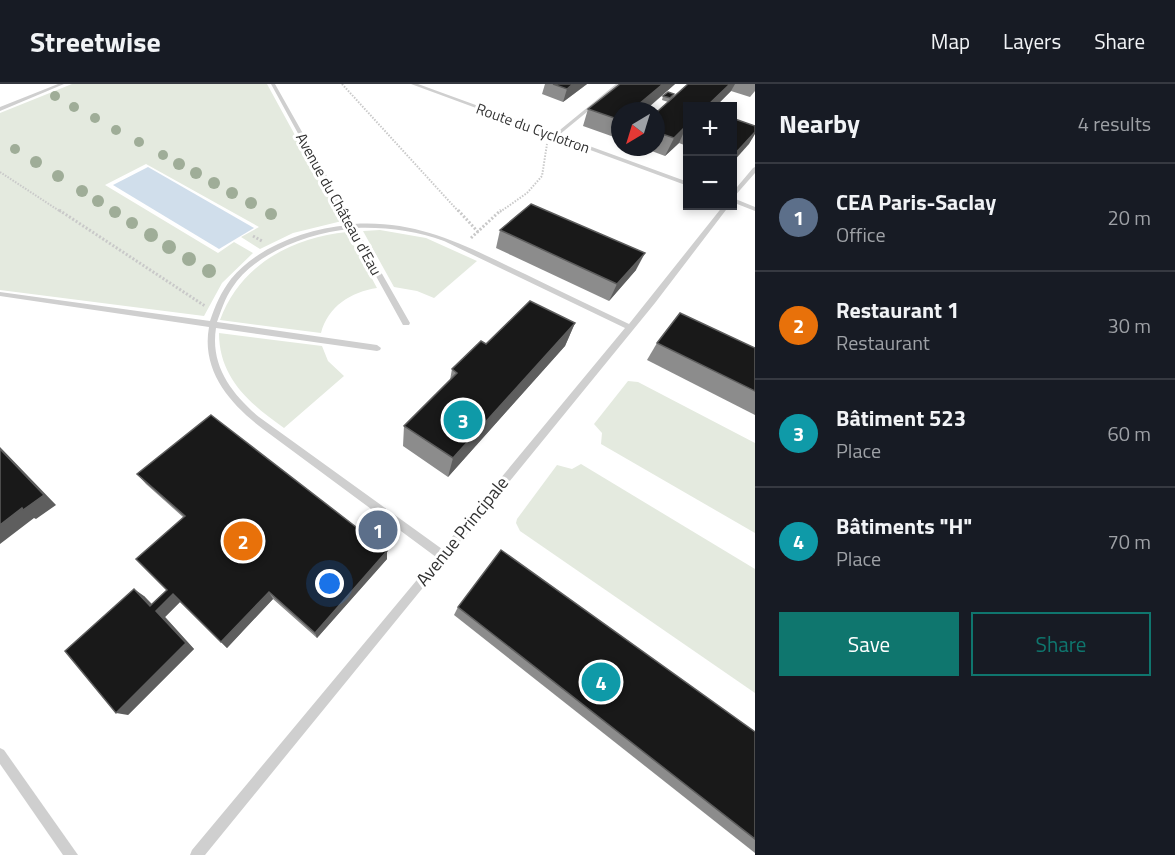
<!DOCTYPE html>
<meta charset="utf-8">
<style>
body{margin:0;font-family:"Titillium Web",sans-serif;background:#242831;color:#f1f3f6}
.controls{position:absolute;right:18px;top:18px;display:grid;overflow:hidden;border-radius:0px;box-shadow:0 3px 9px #0003}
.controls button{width:54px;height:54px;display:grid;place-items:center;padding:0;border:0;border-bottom:2px solid #363941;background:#171b24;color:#f1f3f6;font:30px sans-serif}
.compass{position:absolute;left:611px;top:18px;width:54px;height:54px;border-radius:50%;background:#171b24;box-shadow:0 3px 9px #0003;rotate:218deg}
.you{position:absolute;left:330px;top:500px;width:21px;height:21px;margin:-15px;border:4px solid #fff;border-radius:50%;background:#1a73e8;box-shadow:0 0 0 9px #1a73e833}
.badge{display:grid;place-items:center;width:39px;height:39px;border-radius:50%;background:#0f766e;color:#fff;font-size:20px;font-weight:700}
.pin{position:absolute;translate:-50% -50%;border:3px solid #fff;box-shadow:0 2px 6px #0006}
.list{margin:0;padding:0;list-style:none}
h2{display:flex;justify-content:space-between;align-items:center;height:78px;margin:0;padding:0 24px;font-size:26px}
h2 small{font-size:20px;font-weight:400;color:#9ea1a6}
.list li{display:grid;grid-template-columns:39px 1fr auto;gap:18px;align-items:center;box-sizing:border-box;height:108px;padding:0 24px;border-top:2px solid #363941}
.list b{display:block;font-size:22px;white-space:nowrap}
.list p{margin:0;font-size:20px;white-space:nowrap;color:#9ea1a6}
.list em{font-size:20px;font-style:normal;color:#9ea1a6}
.actions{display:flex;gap:12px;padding:18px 24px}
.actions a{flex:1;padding:14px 0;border:2px solid #0f766e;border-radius:0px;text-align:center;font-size:21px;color:#0f766e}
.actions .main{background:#0f766e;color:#fff}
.map{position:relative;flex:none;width:755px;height:771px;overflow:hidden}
header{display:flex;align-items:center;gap:36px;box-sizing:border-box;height:84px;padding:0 30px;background:#171b24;border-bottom:2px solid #363941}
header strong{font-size:28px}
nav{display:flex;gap:33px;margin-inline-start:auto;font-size:21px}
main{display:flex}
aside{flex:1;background:#171b24}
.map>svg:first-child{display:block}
</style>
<header>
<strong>Streetwise</strong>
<nav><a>Map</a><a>Layers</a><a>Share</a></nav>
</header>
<main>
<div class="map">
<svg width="755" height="771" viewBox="0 0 755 771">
<rect width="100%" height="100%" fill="#fff"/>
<g fill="#e4eadf">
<polygon points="72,0 267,0 342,137 293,149 260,165 241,153 259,143 146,80 105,101 218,169 234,158 253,169 222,199 204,232 0,206 0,29"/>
<polygon points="380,146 426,154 477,177 434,214 417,207 394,203 363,147"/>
<path d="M347,148L377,204C351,208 328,222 321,249L220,236C240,181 291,154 347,148Z"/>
<path d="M219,249L322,262L328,277L344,292L284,344C250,320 219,294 219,249Z"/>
<polygon points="628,297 638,298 755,359 755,449 601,360 602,349 594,340"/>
<polygon points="581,380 755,485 755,609 520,447 516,439 517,435 557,381 572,385"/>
</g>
<polygon fill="#d0deeb" points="148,83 254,144 219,165 113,101"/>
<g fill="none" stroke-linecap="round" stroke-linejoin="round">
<g stroke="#c9c9c9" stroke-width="2" stroke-dasharray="1.5 1.5" stroke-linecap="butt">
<polyline points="342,0 459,128"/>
<polyline points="0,88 61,128"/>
<polyline points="500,128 527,109 542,92 547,60"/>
</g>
<g stroke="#c9c9c9" stroke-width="3" stroke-dasharray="2 2" stroke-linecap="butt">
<polyline points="59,126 205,222"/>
<polyline points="458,126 478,148"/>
<polyline points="253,152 262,157"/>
<polyline points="471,154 501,126"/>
</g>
<g fill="#cfcfcf" fill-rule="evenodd">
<polygon points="58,0 64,0 0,27 0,23"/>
<path d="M271,0H275L354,140C421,136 467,163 525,190C559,207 594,223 629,240L723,122H729L655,219L205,771H190L192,766L436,473L263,345C230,320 201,287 209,243L0,212V208L210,237C215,222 221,208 231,195C258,162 307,145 348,141ZM356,144C387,143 416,147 444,157L625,244L442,465L259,333C232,310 210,282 216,244L377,267L380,266L381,264L377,261L217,238C221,227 225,214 232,204C255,168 310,149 350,145L403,241H409L410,239Z"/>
<polygon points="411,0 418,0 555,50 616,0 621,0 559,51 688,98 688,102"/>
<polygon points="755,83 755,89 733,114 755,123 755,127 732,118 732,109 753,84"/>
<polygon points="0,664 4,666 78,771 63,771 0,680"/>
</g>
</g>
<g fill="#9fad98">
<circle cx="55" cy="12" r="5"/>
<circle cx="74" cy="23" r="5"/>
<circle cx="95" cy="34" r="5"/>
<circle cx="116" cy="46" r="5"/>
<circle cx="139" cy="58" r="5"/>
<circle cx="15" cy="65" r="5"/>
<circle cx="163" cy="71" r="5"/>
<circle cx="36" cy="78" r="6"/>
<circle cx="179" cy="80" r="6"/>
<circle cx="196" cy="89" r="6"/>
<circle cx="58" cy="92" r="6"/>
<circle cx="214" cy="99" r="6"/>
<circle cx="82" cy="107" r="6"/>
<circle cx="232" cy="109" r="6"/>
<circle cx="98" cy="117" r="6"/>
<circle cx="251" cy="119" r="6"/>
<circle cx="115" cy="128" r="6"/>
<circle cx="271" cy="130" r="6"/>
<circle cx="132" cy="139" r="6"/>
<circle cx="151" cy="151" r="7"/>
<circle cx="169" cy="163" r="7"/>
<circle cx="189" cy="175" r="7"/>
<circle cx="209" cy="187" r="7"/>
</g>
<g fill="#8c8c8c">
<polygon points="545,0 587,0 563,18 542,10"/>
<polygon points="620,0 675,0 648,24 658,27 668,18 662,16 663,12 674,10 673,14 688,0 755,0 755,7 750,13 731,7 716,22 687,22 687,62 679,59 665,72 641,63 656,63 656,27 620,27 620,48 614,53 583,42 588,25"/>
<polygon points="500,146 636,186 609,217 496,164"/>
<polygon points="575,239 565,262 448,393 403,362 404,342 450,296 452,285 486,260"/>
<polygon points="657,259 755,264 755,331 647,276"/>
<polygon points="137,390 387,467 387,475 317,554 273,515 227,564 180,518 165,533 194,565 128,631 144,512 152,520 167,506 183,433 146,400"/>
<polygon points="458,523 755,648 755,769 454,531"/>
</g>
<g fill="#5e5e5e">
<polygon points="573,0 587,0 563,18 567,5"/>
<polygon points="663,0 675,0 644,27 638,21"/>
<polygon points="730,0 735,0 731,7 716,22 707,22"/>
<polygon points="620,36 620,48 614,53"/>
<polygon points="687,41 679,59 665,72 674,54"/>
<polygon points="755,48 755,50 749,60 732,79 732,73"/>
<polygon points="645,169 636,186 609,217 617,200"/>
<polygon points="575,239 565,262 448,393 453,374"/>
<polygon points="0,363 56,421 36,435 34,434 0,460 0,441 22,424 0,365"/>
<polygon points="387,467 387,475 317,554 315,549"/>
<polygon points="134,505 144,512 157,526 173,510 181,517 165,533 194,565 128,631 116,629 150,522"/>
<polygon points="269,508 273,515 227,564 221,558"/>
</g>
<g fill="#191919" stroke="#5e5e5e" stroke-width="1.5">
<polygon points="553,0 573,0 567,5"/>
<polygon points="620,0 663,0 638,21 658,27 688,0 730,0 707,22 687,22 687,41 674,54 656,48 656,27 644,27 634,24 631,27 620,27 620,36 588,25"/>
<polygon points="668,8 674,10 670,14 663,12"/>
<polygon points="732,34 755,42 755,48 732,73"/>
<polygon points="531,120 645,169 617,200 500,146"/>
<polygon points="530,217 575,239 453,374 404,342 457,289 452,285 481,257 486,260"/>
<polygon points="680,229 755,264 755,307 657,259"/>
<polygon points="211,331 387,467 315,549 269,508 221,558 173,510 156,527 186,559 116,629 65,567 134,505 150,522 167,506 136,475 185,432 137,390"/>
<polygon points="0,365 44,411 23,426 22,424 0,441"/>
<polygon points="501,466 755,648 755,755 458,523"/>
</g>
<g text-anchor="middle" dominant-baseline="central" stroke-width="6" stroke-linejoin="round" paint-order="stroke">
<g font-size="15" fill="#323232" stroke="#fff">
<text transform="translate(533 44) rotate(20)">Route du Cyclotron</text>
<text transform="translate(339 120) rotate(61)">Avenue du Château d'Eau</text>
</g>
<g font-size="18" fill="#323232" stroke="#fff">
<text transform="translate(462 447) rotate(-51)">Avenue Principale</text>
</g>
</g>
</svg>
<div class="controls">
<button>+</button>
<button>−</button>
</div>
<svg class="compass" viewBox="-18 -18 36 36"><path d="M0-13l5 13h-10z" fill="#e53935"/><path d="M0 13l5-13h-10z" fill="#9ea1a6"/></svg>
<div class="you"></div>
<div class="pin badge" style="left:378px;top:446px;background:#5c6f8a">1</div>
<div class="pin badge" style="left:243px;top:457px;background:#e8710a">2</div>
<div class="pin badge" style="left:463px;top:336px;background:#0f9aa8">3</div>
<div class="pin badge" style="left:601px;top:598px;background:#0f9aa8">4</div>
</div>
<aside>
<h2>Nearby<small>4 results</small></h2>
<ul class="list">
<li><span class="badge" style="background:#5c6f8a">1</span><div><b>CEA Paris-Saclay</b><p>Office</p></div><em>20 m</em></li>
<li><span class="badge" style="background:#e8710a">2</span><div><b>Restaurant 1</b><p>Restaurant</p></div><em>30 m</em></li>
<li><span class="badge" style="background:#0f9aa8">3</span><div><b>Bâtiment 523</b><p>Place</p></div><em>60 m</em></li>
<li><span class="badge" style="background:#0f9aa8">4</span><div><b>Bâtiments &quot;H&quot;</b><p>Place</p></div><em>70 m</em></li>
</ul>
<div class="actions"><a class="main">Save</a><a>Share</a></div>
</aside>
</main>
